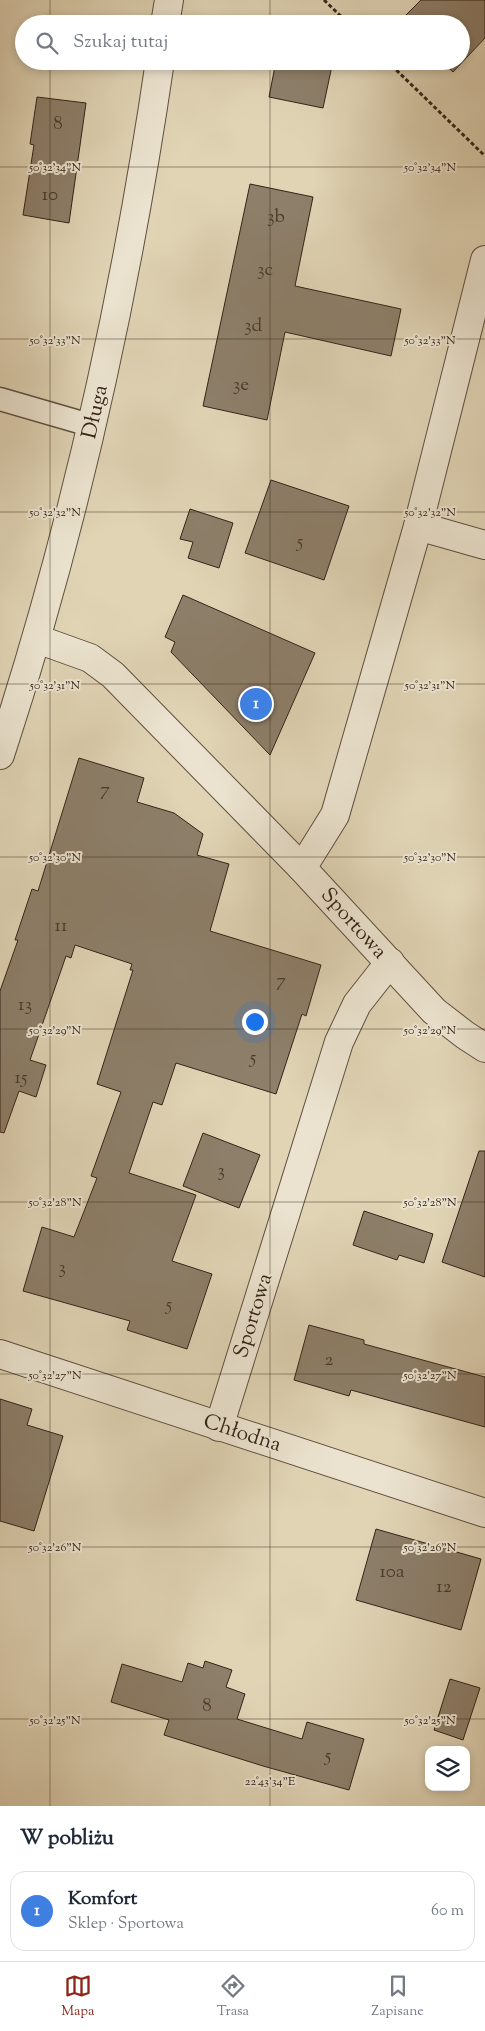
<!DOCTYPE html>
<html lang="pl">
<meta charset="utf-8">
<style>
body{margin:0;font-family:"Sorts Mill Goudy",serif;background:#f6f6f7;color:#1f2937}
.controls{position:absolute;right:15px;bottom:15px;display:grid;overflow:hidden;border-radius:10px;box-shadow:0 2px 8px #0003}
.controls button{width:45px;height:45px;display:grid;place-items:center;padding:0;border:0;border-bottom:1px solid #e0e1e3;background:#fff;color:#1f2937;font:25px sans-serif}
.you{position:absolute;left:254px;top:1021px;width:18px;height:18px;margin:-12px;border:4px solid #fff;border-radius:50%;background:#1a73e8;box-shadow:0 0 0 8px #1a73e833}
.badge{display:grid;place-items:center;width:32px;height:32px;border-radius:50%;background:#8f2418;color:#fff;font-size:16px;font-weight:700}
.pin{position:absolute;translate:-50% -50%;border:2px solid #fff;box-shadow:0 1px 5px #0006}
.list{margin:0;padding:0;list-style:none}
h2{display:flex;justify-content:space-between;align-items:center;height:65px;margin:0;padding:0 20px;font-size:21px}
h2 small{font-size:16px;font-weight:400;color:#747a83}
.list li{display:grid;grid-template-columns:32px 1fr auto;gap:15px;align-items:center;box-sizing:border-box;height:80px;margin:0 10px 10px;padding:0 10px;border:1px solid #e0e1e3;border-radius:15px}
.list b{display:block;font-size:19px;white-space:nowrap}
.list p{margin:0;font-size:16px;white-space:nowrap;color:#747a83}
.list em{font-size:16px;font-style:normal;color:#747a83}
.icon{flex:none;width:28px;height:28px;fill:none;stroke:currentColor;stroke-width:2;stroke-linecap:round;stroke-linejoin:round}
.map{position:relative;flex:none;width:485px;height:1806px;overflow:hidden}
.search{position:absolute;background:#fff;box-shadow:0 2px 8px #0003;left:15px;right:15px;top:15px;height:55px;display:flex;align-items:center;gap:12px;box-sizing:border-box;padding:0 18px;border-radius:28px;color:#747a83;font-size:19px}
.sheet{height:155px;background:#fff}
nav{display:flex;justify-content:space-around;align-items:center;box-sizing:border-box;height:70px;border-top:1px solid #e0e1e3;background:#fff;font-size:14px;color:#747a83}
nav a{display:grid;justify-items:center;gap:2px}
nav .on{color:#8f2418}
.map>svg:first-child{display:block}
</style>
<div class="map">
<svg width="485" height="1806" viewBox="0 0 485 1806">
<rect width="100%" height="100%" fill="#e0d4b5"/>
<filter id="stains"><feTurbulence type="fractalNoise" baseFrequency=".004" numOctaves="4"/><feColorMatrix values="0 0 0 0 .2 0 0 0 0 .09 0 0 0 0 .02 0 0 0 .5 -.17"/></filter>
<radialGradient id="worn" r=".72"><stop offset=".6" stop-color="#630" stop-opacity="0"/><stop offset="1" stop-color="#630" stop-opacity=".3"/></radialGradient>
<g fill="#8d7f6a" stroke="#342318">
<polygon points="421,0 485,0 485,38 453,72 441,61 461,61 461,24 399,22"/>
<polygon points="276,61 333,61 323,108 269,97"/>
<polygon points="37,97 86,103 69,223 23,215 34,145 30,144"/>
<polygon points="250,184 313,197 295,286 401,309 391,356 285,332 267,420 203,406"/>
<polygon points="271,480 349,506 324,580 245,553"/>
<polygon points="190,509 233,523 219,568 188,558 193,542 180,539"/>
<polygon points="183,595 315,653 270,755 171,652 175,642 165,637"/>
<polygon points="79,758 144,778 137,802 174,813 203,834 197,855 229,864 210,931 321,965 306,1016 302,1014 276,1094 176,1063 162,1105 153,1102 129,1173 196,1195 172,1261 212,1274 187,1349 127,1330 130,1321 23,1291 42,1227 74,1237 97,1178 91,1176 121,1092 97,1084 133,970 130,970 132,964 75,945 71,958 66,956 30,1060 46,1065 36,1097 19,1091 4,1133 0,1132 0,991 18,940 15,940 32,889 38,891"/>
<polygon points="203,1133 260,1155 239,1208 183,1186"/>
<polygon points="479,1151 485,1151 485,1277 442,1262"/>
<polygon points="364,1211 433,1234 424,1263 399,1255 397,1260 353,1245"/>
<polygon points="309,1325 364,1340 364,1344 485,1377 485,1427 351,1390 349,1396 294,1380"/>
<polygon points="0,1399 32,1409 27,1425 63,1436 34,1531 0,1521"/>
<polygon points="376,1529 481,1559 461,1630 356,1600"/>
<polygon points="205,1661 232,1670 226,1687 245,1694 237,1719 302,1739 307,1722 364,1739 349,1790 263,1766 164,1735 169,1720 111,1702 122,1664 182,1682 188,1663 203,1668"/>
<polygon points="450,1679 480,1688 463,1740 434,1730"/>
</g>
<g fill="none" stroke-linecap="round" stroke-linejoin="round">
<defs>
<polyline id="service" points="0,399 93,426"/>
<g id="minor">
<polyline points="418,526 485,545"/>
<polyline points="37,639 90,658 113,675 302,868 434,1011 465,1035 485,1048"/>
<polyline points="302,868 335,815 418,526 485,260"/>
<polyline points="0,1354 485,1513"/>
<polyline points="219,1427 339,1042 357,1004 390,962"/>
</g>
<g id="tertiary">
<polyline points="165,24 169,0"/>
<path d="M0,755C75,526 125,300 160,61"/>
</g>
</defs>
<use href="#service" stroke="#5f4f3f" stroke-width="25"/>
<use href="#minor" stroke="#5f4f3f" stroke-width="30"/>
<use href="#tertiary" stroke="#5f4f3f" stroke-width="30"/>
<g stroke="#342318" stroke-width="3" stroke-dasharray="4 2.5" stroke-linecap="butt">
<polyline points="324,0 349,24"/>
<polyline points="387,61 485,156"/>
</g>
<use href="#service" stroke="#ebe3cf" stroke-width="22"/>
<use href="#minor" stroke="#ebe3cf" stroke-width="28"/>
<use href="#tertiary" stroke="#ebe3cf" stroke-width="28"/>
</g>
<path fill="none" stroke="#342318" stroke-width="1" stroke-opacity="0.45" d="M50,0V24M270,0V24M50,61V1806M270,61V1806M0,167H485M0,339H485M0,512H485M0,684H485M0,857H485M0,1029H485M0,1202H485M0,1374H485M0,1547H485M0,1719H485"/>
<g text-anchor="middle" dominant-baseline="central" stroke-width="4" stroke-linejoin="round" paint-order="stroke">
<g font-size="19" fill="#4a3a2c">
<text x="58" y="124">8</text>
<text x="50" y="195">10</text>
<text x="276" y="217">3b</text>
<text x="265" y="270">3c</text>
<text x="253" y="326">3d</text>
<text x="241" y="385">3e</text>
<text x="300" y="542">5</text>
<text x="105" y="790">7</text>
<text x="61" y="926">11</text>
<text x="281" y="981">7</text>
<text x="25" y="1005">13</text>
<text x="253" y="1058">5</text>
<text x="21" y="1078">15</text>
<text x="221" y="1171">3</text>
<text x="62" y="1268">3</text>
<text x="169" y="1305">5</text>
<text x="329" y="1360">2</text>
<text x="392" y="1572">10a</text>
<text x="444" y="1587">12</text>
<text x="207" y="1706">8</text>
<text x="328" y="1756">5</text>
</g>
<g font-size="21" fill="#342318" stroke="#ebe3cf">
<text transform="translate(96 412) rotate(-77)">Długa</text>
<text transform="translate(353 924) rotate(48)">Sportowa</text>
<text transform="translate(254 1316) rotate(-73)">Sportowa</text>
<text transform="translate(242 1434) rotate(18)">Chłodna</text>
</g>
</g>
<g font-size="12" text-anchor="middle" fill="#342318" stroke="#ebe3cf" stroke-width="4" stroke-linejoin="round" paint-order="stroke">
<text x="55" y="171">50°32'34"N</text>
<text x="430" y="171">50°32'34"N</text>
<text x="55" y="344">50°32'33"N</text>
<text x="430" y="344">50°32'33"N</text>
<text x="55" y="516">50°32'32"N</text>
<text x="430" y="516">50°32'32"N</text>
<text x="55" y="689">50°32'31"N</text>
<text x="430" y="689">50°32'31"N</text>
<text x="55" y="861">50°32'30"N</text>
<text x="430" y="861">50°32'30"N</text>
<text x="55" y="1034">50°32'29"N</text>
<text x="430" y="1034">50°32'29"N</text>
<text x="55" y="1206">50°32'28"N</text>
<text x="430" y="1206">50°32'28"N</text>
<text x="55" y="1379">50°32'27"N</text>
<text x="430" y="1379">50°32'27"N</text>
<text x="55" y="1551">50°32'26"N</text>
<text x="430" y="1551">50°32'26"N</text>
<text x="55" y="1724">50°32'25"N</text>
<text x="430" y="1724">50°32'25"N</text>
<text x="270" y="1785">22°43'34"E</text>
</g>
<rect width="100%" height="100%" filter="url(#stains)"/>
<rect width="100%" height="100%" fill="url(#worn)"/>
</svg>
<div class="controls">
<button><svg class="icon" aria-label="layers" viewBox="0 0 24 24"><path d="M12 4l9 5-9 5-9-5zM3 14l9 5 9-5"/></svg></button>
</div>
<div class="you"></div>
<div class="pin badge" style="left:256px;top:704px;background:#3f7fe0">1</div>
<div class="search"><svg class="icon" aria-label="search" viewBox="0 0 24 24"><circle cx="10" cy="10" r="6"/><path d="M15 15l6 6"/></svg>Szukaj tutaj</div>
</div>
<section class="sheet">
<h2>W pobliżu<small></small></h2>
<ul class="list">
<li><span class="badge" style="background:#3f7fe0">1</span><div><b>Komfort</b><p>Sklep · Sportowa</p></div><em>60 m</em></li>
</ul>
</section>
<nav>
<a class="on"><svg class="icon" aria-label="map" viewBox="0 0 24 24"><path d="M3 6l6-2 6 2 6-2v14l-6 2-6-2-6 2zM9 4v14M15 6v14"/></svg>Mapa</a>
<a><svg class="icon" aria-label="directions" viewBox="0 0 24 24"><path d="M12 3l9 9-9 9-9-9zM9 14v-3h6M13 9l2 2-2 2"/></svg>Trasa</a>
<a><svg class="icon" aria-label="saved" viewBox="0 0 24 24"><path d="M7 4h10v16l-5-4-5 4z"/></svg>Zapisane</a>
</nav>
